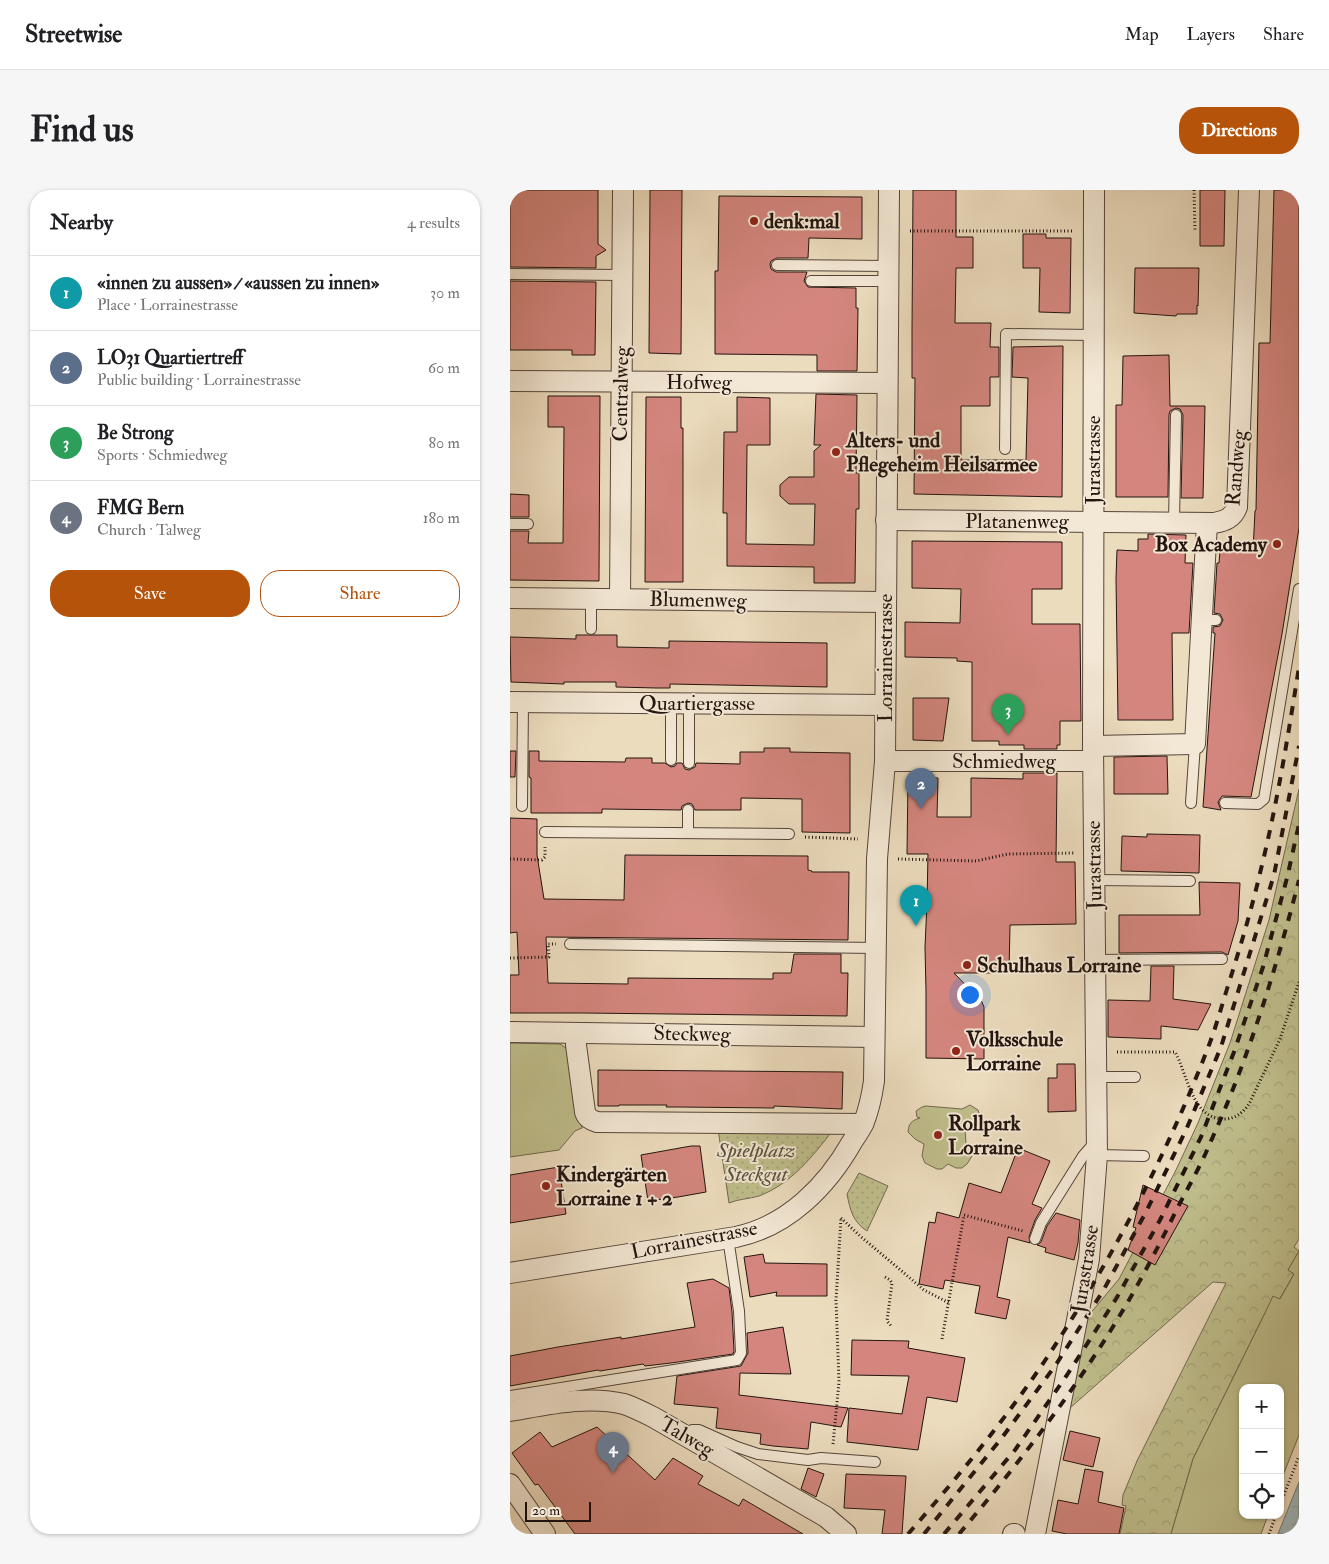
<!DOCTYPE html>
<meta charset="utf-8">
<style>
body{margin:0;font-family:"IM FELL Double Pica",serif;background:#f6f6f6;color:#202124}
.controls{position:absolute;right:15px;bottom:15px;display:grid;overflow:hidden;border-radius:10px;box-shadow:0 1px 4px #0004}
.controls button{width:45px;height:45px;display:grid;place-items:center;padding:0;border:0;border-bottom:1px solid #e0e0e0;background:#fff;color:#202124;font:25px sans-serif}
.scale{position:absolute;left:15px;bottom:12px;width:66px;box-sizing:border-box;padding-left:5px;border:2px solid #23140f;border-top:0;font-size:14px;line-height:18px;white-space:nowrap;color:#23140f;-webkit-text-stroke:4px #f3e8d5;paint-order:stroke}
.you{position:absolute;left:459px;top:804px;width:18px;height:18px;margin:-12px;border:4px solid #fff;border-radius:50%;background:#1a73e8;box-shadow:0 0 0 8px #1a73e833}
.badge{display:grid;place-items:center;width:32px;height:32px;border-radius:50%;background:#b45309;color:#fff;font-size:16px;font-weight:700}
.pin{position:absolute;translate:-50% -41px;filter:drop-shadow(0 1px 2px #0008)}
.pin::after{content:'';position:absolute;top:26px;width:18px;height:15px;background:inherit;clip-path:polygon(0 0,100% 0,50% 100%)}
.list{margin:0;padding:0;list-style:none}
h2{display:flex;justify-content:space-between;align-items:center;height:65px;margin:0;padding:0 20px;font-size:21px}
h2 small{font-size:16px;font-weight:400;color:#757577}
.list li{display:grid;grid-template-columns:32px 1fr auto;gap:15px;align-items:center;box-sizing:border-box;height:75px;padding:0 20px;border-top:1px solid #e0e0e0}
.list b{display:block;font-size:19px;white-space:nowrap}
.list p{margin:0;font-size:16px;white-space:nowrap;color:#757577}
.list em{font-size:16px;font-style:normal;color:#757577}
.actions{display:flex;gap:10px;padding:15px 20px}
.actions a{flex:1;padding:11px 0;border:1px solid #b45309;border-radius:20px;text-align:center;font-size:18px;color:#b45309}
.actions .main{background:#b45309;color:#fff}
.icon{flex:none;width:28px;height:28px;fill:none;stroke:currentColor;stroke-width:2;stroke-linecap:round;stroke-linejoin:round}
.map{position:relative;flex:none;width:789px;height:1344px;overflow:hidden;border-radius:20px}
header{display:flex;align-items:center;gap:30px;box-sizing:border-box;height:70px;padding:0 25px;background:#fff;border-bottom:1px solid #e0e0e0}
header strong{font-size:24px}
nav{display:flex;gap:28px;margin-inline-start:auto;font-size:18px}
.intro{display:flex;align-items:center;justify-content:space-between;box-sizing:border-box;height:120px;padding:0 30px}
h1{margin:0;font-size:35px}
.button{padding:12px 22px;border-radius:20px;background:#b45309;color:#fff;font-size:18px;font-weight:700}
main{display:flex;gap:30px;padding:0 30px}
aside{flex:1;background:#fff;border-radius:20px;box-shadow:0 1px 4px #0004}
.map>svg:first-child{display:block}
</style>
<header>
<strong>Streetwise</strong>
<nav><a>Map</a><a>Layers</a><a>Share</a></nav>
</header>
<div class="intro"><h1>Find us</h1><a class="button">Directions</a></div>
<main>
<aside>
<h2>Nearby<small>4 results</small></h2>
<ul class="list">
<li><span class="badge" style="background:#0f9aa8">1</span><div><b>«innen zu aussen» ⁄ «aussen zu innen»</b><p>Place · Lorrainestrasse</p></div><em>30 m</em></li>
<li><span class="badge" style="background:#5c6f8a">2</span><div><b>LO31 Quartiertreff</b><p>Public building · Lorrainestrasse</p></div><em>60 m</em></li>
<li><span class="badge" style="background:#2e9e5b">3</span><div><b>Be Strong</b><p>Sports · Schmiedweg</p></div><em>80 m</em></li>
<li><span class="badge" style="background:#6b7280">4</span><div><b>FMG Bern</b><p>Church · Talweg</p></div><em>180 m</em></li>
</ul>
<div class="actions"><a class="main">Save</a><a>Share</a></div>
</aside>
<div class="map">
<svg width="789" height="1344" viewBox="0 0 789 1344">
<defs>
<pattern id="forest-crowns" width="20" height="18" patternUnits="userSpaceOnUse" patternTransform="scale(1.25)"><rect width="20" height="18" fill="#bfbe8c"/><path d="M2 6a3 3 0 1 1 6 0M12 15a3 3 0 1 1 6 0" fill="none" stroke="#a4a278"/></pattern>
<pattern id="park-dots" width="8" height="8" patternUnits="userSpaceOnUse" patternTransform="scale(1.25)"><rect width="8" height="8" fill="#bfbe8c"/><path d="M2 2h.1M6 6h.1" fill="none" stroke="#a4a278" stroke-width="1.8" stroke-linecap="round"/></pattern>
<pattern id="water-ripples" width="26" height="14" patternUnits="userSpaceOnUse" patternTransform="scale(1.25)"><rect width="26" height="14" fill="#9fb8bd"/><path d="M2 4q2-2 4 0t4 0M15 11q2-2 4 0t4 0" fill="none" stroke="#899da1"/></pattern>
</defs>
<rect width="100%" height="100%" fill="#ecdcbe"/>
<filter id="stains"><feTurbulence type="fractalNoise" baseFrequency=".004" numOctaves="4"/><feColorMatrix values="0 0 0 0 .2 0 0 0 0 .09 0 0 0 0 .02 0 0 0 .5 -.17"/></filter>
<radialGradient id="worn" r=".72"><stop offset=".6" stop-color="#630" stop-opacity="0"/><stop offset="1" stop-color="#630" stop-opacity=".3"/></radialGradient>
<polygon fill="url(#forest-crowns)" stroke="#71694e" points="789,599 789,1049 784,1057 789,1061 778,1080 784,1084 769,1110 755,1123 683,1269 661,1344 610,1344 616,1316 612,1315 613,1305 627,1271 716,1093 703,1092 552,1225 569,1137 609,1089 665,982 688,933 720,853 759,730"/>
<g fill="url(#park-dots)" stroke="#71694e">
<path d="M208,939L323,940C303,966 281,994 249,1006C239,1009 228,1009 219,1013Z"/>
<path d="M349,983L378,996L357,1041C343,1032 340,1020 337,1004Z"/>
</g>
<g fill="#bfbe8c" stroke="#71694e">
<polygon points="0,853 50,854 56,858 59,864 72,938 65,941 49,960 0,967"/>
<path d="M460,915L468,920L470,926C467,934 462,936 455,937L456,955L461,961L462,966L457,974L452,978H446L438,974L432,979H427L415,973L412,966L414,954L405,949L398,942C399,933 401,931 410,928L407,927L406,921L412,917L416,916L452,919Z"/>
<polygon points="789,1061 789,1245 770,1293 770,1198 733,1198 733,1325 758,1325 751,1344 661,1344 683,1269 755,1123 763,1106 770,1109 784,1084 778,1080"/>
</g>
<polygon fill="url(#water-ripples)" stroke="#6d7677" points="789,1292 789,1344 768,1344"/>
<g fill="#d4867e" stroke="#23140f">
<polygon points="0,0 88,0 88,54 96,60 86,66 86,78 0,77"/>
<polygon points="140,0 172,0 171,164 139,163"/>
<polygon points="403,0 446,0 446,47 463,47 463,78 446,78 445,133 481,133 480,157 489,157 489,187 480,187 480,216 451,216 451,270 516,270 518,188 502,187 503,157 553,156 552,307 404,304 405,188 402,188 402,141"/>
<polygon points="690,0 715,0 714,56 690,56"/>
<polygon points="764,0 789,0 789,338 772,444 741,607 712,606 708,612 711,620 693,617 705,443 703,443 703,437 710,436 713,430 710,424 704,423 707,373 709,373 710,361 743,361 745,321 746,320 749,153 760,153"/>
<polygon points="209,6 352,7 352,49 299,48 298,68 267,68 261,71 260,74 261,79 266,82 297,82 294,91 298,97 346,98 346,118 348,118 347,181 307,181 307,165 205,164 205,81 208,81"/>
<polygon points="513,44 536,44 536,48 561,48 560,123 529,122 530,78 513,78"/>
<polygon points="625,78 689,78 688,116 687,115 687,124 667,124 666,126 624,123"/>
<polygon points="0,91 86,92 85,165 62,165 62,160 0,160"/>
<polygon points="659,165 660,216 695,216 693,308 671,308 673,225 670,219 666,218 660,221 659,225 658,307 606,307 606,215 612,215 613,166"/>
<polygon points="306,204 347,205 346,283 349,283 349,319 346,319 345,393 304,393 304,377 217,376 217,323 213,323 214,242 227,242 227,207 260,208 260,255 237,255 236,354 304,355 305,314 279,314 270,306 270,295 279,287 304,287 304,261 311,255 304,255"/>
<polygon points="38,206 90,206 89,391 0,390 0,341 19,341 18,353 53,353 54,237 38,237"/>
<polygon points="136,207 171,207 171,238 173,238 173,392 135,392"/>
<polygon points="0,304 19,305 19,327 0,327"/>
<polygon points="638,344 676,345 675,373 683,373 679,443 662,443 663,530 608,530 606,388 607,360 628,361 628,349 638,349"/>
<polygon points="402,351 552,352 552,399 522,399 522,434 570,434 571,531 550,531 550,555 547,555 547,559 514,559 514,555 489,555 489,551 462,551 462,472 447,471 447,468 395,467 395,432 450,433 451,399 402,398"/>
<polygon points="66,445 107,445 107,457 159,458 159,451 317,453 317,497 160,494 160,498 147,498 106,497 106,492 54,492 54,494 1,492 0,447 66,449"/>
<polygon points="403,508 439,508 433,551 403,550"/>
<polygon points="254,558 280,558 280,562 340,563 340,643 292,642 292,609 231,608 231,620 185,620 182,614 178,613 172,616 171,620 92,619 92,623 21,623 21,588 19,587 19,561 29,561 29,571 115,572 116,568 142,568 142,573 155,573 161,577 165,576 167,573 172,573 175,579 179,580 185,577 186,573 230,574 230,562 254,562"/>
<polygon points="0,561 6,561 5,587 0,587"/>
<polygon points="657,566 658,604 604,604 604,567"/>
<polygon points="513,583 547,583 546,672 565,672 566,734 500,735 499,783 444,783 472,812 474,817 474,869 416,868 416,801 415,757 417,713 418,664 397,664 398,587 428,588 427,627 461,627 461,588 513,589"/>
<polygon points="0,628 27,629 27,665 34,709 114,710 115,665 298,666 298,680 302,681 302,682 339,682 338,750 36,747 38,793 118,794 118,788 263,789 263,783 281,783 284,764 331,764 331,783 338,783 337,826 72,823 0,823 0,785 9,785 7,742 0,743"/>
<polygon points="637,644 690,645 689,683 611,681 612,646 637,647"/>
<polygon points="689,692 730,693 728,731 718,765 712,762 609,763 609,725 690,725"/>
<polygon points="641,776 664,776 663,809 701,814 688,840 651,836 651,849 598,847 598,810 640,811"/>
<polygon points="547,874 565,874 566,921 538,922 538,888 547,888"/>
<polygon points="88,880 333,882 332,919 264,916 264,918 169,917 156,917 157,915 109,915 109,916 88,916"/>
<polygon points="181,956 190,956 196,1002 168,1007 138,1011 131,965"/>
<polygon points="508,958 540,971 522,1014 532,1018 525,1030 519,1047 520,1053 498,1047 487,1107 500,1110 496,1129 465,1123 470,1096 435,1090 433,1099 409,1094 419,1032 425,1033 427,1022 449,1028 459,993 491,1003"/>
<polygon points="49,977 56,1024 0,1033 0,985"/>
<polygon points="633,995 678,1016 645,1075 618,1060 626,1038 623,1037"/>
<polygon points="546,1023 570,1030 568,1053 564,1070 535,1062 536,1058 527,1055 531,1052 537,1036"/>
<polygon points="253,1064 255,1073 317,1074 317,1106 266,1106 267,1102 240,1107 234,1067"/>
<polygon points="203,1089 219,1098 222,1122 224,1161 223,1164 161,1173 135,1176 133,1174 90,1181 88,1180 0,1196 0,1166 48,1157 111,1147 111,1149 185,1137 177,1093"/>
<polygon points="273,1137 281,1184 230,1183 229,1205 338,1218 331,1237 301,1232 298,1259 263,1256 250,1254 251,1244 206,1238 208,1218 164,1214 167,1186 231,1176 238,1163 237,1143"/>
<polygon points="342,1150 399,1151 398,1158 455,1168 447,1212 417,1207 408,1260 337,1252 339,1218 392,1224 399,1186 341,1185"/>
<polygon points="87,1237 145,1290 163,1268 193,1286 188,1294 229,1316 233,1309 293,1344 65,1344 28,1294 25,1295 2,1263 30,1242 42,1257"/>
<polygon points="560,1241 590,1248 583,1277 553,1270"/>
<polygon points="298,1278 314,1284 306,1307 291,1299"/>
<polygon points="575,1279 593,1282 588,1312 614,1318 609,1344 557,1344 542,1341 548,1310 568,1314"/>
<polygon points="336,1284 396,1286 392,1344 372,1344 375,1320 334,1318"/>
</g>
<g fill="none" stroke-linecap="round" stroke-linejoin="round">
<defs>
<g id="lane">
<polyline points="267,75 379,76"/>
<polyline points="0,84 113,85"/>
<polyline points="301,91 378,91"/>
<polyline points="495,259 496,144 583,145"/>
<polyline points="664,332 666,225"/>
<polyline points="0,334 18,334"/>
<polyline points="81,409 81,439"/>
<polyline points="692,430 706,430"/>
<polyline points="161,570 161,513"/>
<polyline points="179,573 179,513"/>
<polyline points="681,613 685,554"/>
<polyline points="715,613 748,614 754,609 789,399"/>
<polyline points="12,616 13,512"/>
<polyline points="35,642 279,644"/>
<polyline points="178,643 178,620"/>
<polyline points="585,690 680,691"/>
<polyline points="60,754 366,758"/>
<polyline points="584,770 712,769"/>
<polyline points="586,887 625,887"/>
<polyline points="587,965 634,966"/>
<polyline points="525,1049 531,1033 573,966 586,951"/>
<polyline points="0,1206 227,1170 231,1163 229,1121 218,1048"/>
<polyline points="177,1246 182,1240 189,1240 227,1257 248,1264 298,1270 311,1268 365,1272"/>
</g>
<g id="street">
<polyline points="0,191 377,193"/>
<path d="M376,330L704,333C715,331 723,328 727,317L739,0"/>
<polyline points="0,408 375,412"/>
<polyline points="110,409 113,0"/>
<polyline points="0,512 374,515"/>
<polyline points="583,556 685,554 697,333"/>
<polyline points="375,571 583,571"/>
<polyline points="0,842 364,847"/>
<path d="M66,843V855L75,922C77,928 81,930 87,932L353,934"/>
<path d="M0,1083L226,1047C278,1036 317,996 342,952C346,946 351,939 354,932C359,919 362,905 364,891L367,669L375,571L379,0"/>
<path d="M0,1221C36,1215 77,1205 114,1214C123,1217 133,1222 143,1227L316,1327L336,1344"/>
<polyline points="0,1294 35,1344"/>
<polyline points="503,1344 505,1344"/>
<polyline points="525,1344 579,1069 587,965 583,556 584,0"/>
</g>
</defs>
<use href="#lane" stroke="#55463b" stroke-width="12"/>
<use href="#street" stroke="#55463b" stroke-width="22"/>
<g stroke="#23140f" stroke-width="3" stroke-dasharray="1 2.5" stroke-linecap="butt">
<polyline points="684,0 685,42"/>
<polyline points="400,41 563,41"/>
<polyline points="295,647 348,649"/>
<polyline points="0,669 32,670 35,667 35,657"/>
<polyline points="388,669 466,671 498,664 564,663"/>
<polyline points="0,768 39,767 38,754 46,754"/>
<path d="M607,862H665C678,885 682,931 716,929C727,928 735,921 740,912L770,849L789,792"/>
<polyline points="331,1028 349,1045 414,1100 439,1113"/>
<polyline points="375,1087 380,1090 382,1093 377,1131 382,1137"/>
<polyline points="432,1149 454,1025 513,1041"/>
<polyline points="323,1254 329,1192 326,1110 331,1028"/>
<polyline points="770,1315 789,1266"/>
<polyline points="759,1344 766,1325"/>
</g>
<use href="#lane" stroke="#f3e8d5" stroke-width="10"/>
<use href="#street" stroke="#f3e8d5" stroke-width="20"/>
<g stroke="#23140f" stroke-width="4" stroke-dasharray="9 9" stroke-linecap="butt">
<path d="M398,1344C447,1288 495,1230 536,1169C601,1071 657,965 699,855C706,837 711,818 717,799C729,761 741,722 750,683C767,615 778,546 789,477"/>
<polyline points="414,1344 491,1249 545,1176 593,1101 636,1022 676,940 711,857 764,685 789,556"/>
<polyline points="434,1344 505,1260 557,1185 606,1109 650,1030 691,947 724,862 753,777 777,688 789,634"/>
<path d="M449,1344C510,1272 568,1197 616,1115C635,1083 652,1049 669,1015C680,994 692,973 701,951C739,867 766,779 789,690"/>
</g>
</g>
<g fill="#8f2418" stroke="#f3e8d5" stroke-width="2">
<circle cx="244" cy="31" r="5"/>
<circle cx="326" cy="262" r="5"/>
<circle cx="767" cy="354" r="5"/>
<circle cx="457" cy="775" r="5"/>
<circle cx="446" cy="861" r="5"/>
<circle cx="428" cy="945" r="5"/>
<circle cx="36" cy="996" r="5"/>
</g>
<g text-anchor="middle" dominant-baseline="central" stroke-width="4" stroke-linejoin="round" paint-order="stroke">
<g font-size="21" font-weight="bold" fill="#23140f" stroke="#f3e8d5" text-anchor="start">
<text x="254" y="31">denk:mal</text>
<text x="336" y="250">Alters- und<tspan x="336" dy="24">Pflegeheim Heilsarmee</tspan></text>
<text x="757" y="354" text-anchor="end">Box Academy</text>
<text x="467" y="775">Schulhaus Lorraine</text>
<text x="456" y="849">Volksschule<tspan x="456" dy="24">Lorraine</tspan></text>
<text x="438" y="933">Rollpark<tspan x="438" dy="24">Lorraine</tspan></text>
<text x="46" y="984">Kindergärten<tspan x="46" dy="24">Lorraine 1 + 2</tspan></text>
</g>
<g font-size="21" fill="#23140f" stroke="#f3e8d5">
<text x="189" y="192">Hofweg</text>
<text transform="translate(111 204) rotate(-89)">Centralweg</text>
<text transform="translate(583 270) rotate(-90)">Jurastrasse</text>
<text transform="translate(726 278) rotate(-85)">Randweg</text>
<text x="507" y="331">Platanenweg</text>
<text transform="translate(188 410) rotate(1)">Blumenweg</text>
<text transform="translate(375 468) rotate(-90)">Lorrainestrasse</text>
<text x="187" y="513">Quartiergasse</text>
<text x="494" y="571">Schmiedweg</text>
<text transform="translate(584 675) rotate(-91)">Jurastrasse</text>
<text transform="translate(182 844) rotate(1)">Steckweg</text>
<text transform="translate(184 1050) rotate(-11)">Lorrainestrasse</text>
<text transform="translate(575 1079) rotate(-81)">Jurastrasse</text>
<text transform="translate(177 1247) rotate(30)">Talweg</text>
</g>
<g font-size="21" font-style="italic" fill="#5a503b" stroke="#f3e8d5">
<text x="246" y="960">Spielplatz<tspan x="246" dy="24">Steckgut</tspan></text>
</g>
</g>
<rect width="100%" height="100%" filter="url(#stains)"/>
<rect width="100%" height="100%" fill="url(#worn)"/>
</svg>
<div class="controls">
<button>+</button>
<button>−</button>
<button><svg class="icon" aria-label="locate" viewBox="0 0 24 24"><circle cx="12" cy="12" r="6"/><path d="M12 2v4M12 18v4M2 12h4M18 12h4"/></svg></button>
</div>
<div class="scale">20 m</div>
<div class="you"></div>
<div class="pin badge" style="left:406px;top:736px;background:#0f9aa8">1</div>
<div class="pin badge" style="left:411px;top:619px;background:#5c6f8a">2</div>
<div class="pin badge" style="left:498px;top:545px;background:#2e9e5b">3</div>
<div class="pin badge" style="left:103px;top:1283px;background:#6b7280">4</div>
</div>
</main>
